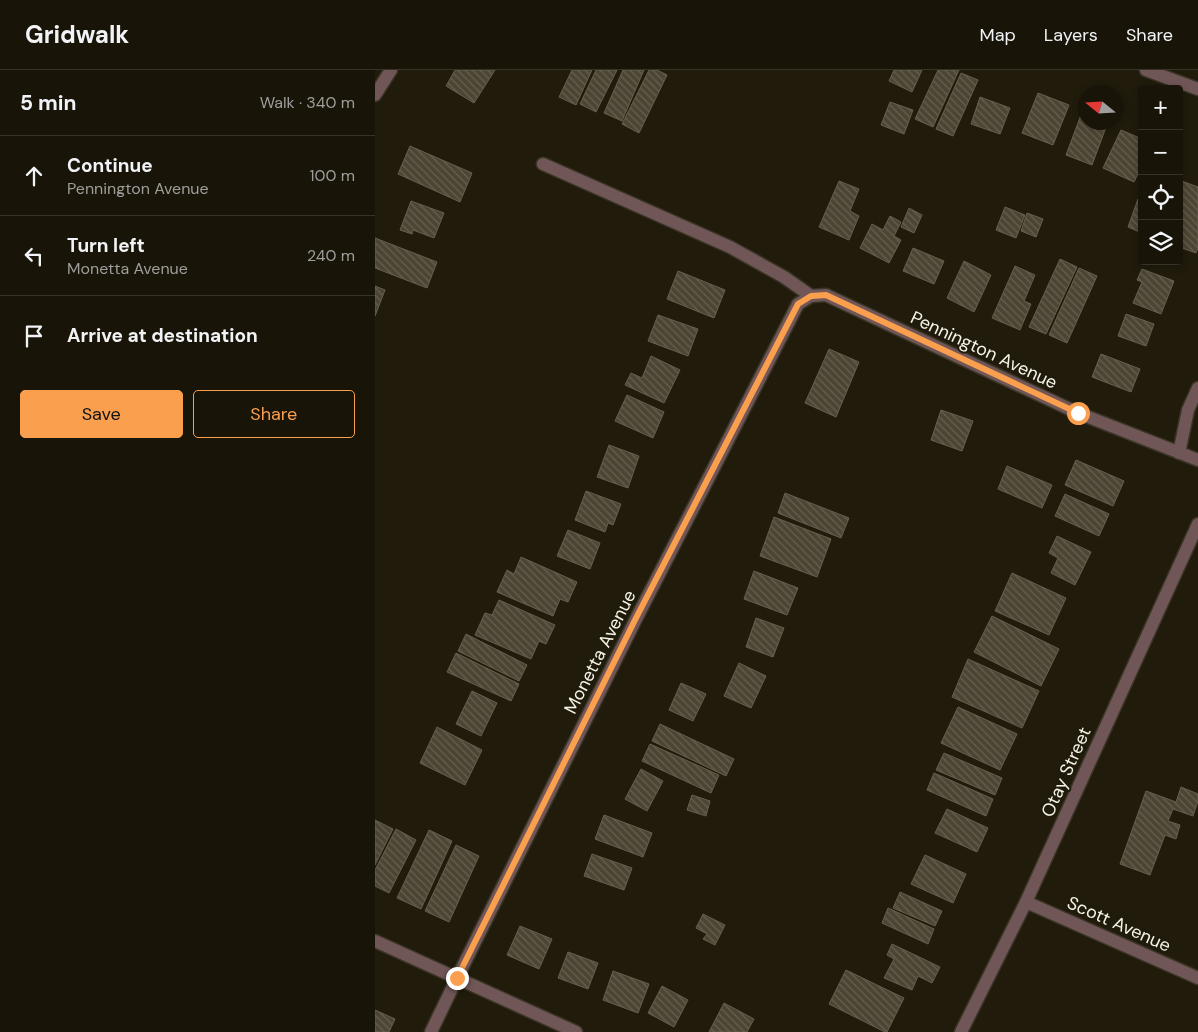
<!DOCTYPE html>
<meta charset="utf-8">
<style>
body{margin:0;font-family:"DM Sans",sans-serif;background:#211d12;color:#f1f3f6}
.controls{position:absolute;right:15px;top:15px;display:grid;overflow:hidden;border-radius:5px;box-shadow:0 2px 8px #0003}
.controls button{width:45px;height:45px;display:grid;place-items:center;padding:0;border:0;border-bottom:1px solid #363329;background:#181408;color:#f1f3f6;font:25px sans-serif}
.compass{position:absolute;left:703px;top:15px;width:45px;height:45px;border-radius:50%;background:#181408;box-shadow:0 2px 8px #0003;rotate:288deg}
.stop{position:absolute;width:15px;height:15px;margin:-11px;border:4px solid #fa9f4e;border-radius:50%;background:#fff}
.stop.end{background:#fa9f4e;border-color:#fff;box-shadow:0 1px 5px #0008}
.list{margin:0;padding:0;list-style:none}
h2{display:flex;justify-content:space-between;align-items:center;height:65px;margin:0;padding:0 20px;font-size:21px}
h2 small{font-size:16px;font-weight:400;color:#9f9e9c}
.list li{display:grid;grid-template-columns:32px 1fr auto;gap:15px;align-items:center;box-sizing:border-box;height:80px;padding:0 20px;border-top:1px solid #363329}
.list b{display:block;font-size:19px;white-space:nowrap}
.list p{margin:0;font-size:16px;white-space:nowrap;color:#9f9e9c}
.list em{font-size:16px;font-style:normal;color:#9f9e9c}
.actions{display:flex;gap:10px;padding:15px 20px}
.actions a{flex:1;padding:11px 0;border:1px solid #fa9f4e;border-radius:5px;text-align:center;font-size:18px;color:#fa9f4e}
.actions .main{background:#fa9f4e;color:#111}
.icon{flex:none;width:28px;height:28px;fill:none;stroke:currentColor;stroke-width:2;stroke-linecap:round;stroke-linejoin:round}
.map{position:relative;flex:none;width:823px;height:962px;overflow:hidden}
header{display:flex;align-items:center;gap:30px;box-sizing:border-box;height:70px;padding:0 25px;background:#181408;border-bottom:1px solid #363329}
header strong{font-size:24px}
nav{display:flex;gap:28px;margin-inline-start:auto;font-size:18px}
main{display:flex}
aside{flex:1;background:#181408}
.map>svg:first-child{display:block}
</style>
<header>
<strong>Gridwalk</strong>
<nav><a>Map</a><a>Layers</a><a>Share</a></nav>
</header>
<main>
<aside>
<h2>5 min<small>Walk · 340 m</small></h2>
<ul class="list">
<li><svg class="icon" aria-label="ahead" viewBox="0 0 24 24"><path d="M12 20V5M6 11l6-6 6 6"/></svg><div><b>Continue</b><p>Pennington Avenue</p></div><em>100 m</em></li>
<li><svg class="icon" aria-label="left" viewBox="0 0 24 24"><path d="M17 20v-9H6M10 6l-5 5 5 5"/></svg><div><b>Turn left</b><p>Monetta Avenue</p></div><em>240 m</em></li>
<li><svg class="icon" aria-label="arrive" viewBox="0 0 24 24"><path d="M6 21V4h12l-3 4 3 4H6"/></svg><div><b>Arrive at destination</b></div></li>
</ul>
<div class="actions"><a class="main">Save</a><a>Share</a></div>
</aside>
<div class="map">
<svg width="823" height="962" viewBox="0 0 823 962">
<defs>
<pattern id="building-back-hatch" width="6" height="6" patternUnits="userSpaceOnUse" patternTransform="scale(1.25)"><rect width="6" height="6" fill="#4c4534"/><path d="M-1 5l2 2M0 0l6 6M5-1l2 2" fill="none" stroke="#666051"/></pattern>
</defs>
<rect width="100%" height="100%" fill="#201b0b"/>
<g fill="url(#building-back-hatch)" stroke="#665f4d">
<polygon points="80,0 120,0 99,33 71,16"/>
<polygon points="197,0 217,0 201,35 184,27"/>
<polygon points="221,0 242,0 221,42 205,34"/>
<polygon points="248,0 269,0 247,51 229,43"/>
<polygon points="274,0 282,0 292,5 264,63 247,54"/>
<polygon points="519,0 547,0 537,22 514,11"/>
<polygon points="563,0 584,0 558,57 540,49"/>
<polygon points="586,3 603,10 578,66 561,59"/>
<polygon points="663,23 694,35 678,75 647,63"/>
<polygon points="605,27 635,38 625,64 596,54"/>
<polygon points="515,32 538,40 529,64 506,55"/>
<polygon points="709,37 710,37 710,52 733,52 717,95 691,85"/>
<polygon points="746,60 767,69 767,95 759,112 728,98"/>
<polygon points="35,76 97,103 85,132 23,104"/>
<polygon points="804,110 823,117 823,178 821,183 804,177"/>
<polygon points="464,111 484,119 475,141 484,146 474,170 444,157"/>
<polygon points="763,129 767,131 767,163 753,157"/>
<polygon points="36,131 69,143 59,168 38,160 37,164 25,160"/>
<polygon points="630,137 650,145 641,168 621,160"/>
<polygon points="534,138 547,145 539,163 526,157"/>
<polygon points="652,143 668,149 661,167 646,161"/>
<polygon points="515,146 526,152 519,166 526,170 514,193 485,178 497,154 508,160"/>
<polygon points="0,168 62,192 52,218 0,198"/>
<polygon points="538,178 569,191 559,214 528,201"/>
<polygon points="685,189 702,197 671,264 654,257"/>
<polygon points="589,191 616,205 599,242 572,228"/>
<polygon points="640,196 660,205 649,231 656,234 645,260 617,248"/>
<polygon points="704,198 722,206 692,273 674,265"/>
<polygon points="767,199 799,211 786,244 758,233 767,212 762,210"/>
<polygon points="303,201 350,220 339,248 292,229"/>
<polygon points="0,216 10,220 0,246"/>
<polygon points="751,244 779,254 771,276 743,266"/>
<polygon points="283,245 323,259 313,286 273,271"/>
<polygon points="454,279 484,292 461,347 430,333"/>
<polygon points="726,284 765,299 756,322 717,307"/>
<polygon points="276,286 305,300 289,333 250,315 256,303 267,308"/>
<polygon points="252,325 289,342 278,368 240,351"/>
<polygon points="566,340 598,351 587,381 556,370"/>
<polygon points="234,375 264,386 253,418 222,407"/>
<polygon points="701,390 749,411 738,436 690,415"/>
<polygon points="632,396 677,415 667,438 623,419"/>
<polygon points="211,421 246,434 238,455 233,453 230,462 200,450"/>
<polygon points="410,423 474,448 466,468 403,443"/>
<polygon points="690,424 734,444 724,466 680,446"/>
<polygon points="399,447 456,469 442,507 385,486"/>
<polygon points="193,460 225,473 215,499 182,486"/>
<polygon points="682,466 716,482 700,515 676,503 683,488 674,483"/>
<polygon points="146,487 202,512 193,532 185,529 178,546 122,522 132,500 139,504"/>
<polygon points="379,501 423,518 412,545 369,529"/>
<polygon points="637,503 691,528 674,565 620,541"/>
<polygon points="124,530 180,555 171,574 164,571 156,589 100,565 110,543 117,545"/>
<polygon points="617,546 684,579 666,616 599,582"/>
<polygon points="381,548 409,558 398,587 371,577"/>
<polygon points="91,564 152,595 144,611 83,581"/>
<polygon points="81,583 144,614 136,631 72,602"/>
<polygon points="593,589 664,621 647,658 577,627"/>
<polygon points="364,593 391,606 376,638 349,626"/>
<polygon points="306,613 331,624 318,651 294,640"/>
<polygon points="97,621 122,633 106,666 81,654"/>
<polygon points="583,637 642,664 625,700 566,673"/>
<polygon points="285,654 359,689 351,706 277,671"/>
<polygon points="62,657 107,680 90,715 45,693"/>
<polygon points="275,674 344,705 336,723 267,691"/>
<polygon points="569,683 627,708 620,725 561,700"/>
<polygon points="266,699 288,711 272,741 250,729"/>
<polygon points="559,703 618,729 611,746 552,720"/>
<polygon points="806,717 823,724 823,731 818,746 798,739 793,751 805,755 801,769 790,765 775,805 745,794 771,721 801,732"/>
<polygon points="317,725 335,731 331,746 312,740"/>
<polygon points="572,739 613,758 602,782 560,763"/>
<polygon points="229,745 277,763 268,787 220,769"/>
<polygon points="0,750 18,759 0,795"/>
<polygon points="21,759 41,770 14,823 0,816 0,800"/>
<polygon points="54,760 77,771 46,839 22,828"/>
<polygon points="81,775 104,786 74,852 50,841"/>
<polygon points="217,784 257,798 249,820 209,806"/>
<polygon points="550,785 591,804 578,833 536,814"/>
<polygon points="525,822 567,841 560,856 518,838"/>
<polygon points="513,838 559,859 553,874 507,853"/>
<polygon points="328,844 350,855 340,875 328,869 332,864 321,858"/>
<polygon points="145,856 177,869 164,899 132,885"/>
<polygon points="517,874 565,897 557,913 543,906 537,920 509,908 519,889 512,885"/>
<polygon points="193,882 223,893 213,919 183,908"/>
<polygon points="471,900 529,928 512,962 510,962 454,934"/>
<polygon points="238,901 274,914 263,943 228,930"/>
<polygon points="287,916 313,930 299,957 273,943"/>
<polygon points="349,933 379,949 372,962 334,962"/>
<polygon points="0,940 20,949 14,962 0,962"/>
</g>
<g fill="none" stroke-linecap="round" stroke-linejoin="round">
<defs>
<g id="minor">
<polyline points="771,0 823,19"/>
<polyline points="168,94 355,177 409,207 436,226"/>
<polyline points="804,383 813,340 823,318"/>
<polyline points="651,832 823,454"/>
<polyline points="56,962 82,908 260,551 423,234 436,226 451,225 703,343 823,390"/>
</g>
<g id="tertiary">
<polyline points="0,25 16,0"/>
<polyline points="0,871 201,962"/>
<polyline points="586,962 651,832 823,908"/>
</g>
</defs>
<use href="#minor" stroke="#3a3526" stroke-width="15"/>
<use href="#tertiary" stroke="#3a3526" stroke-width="15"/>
<use href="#minor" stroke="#715658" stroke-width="12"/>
<use href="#tertiary" stroke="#715658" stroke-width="12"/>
</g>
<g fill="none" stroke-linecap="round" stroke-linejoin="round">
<polyline stroke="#fa9f4e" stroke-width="6" points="82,908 260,550 423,234 436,226 451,225 703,343"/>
</g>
<g text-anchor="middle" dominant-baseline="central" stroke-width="4" stroke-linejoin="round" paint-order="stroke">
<g font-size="18" fill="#f6f3e8" stroke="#201b0b">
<text transform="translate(609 280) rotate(25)">Pennington Avenue</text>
<text transform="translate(225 582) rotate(-63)">Monetta Avenue</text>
<text transform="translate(691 702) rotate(-66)">Otay Street</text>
<text transform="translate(744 854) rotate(24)">Scott Avenue</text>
</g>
</g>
</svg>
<div class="controls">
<button>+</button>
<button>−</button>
<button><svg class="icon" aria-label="locate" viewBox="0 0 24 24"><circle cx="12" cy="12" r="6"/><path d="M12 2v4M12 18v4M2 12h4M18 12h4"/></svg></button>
<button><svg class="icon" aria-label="layers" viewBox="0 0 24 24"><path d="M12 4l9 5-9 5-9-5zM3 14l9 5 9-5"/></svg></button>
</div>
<svg class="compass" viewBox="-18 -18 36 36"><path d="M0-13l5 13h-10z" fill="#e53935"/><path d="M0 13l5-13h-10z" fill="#9f9e9c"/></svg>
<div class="stop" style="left:703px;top:343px"></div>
<div class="stop end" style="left:82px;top:908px"></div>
</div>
</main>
